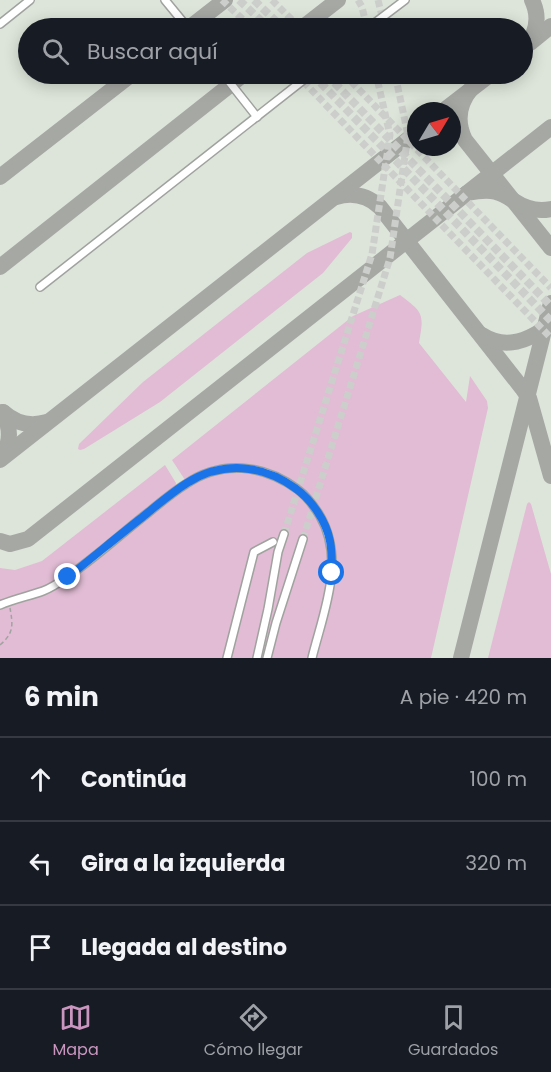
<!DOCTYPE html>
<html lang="es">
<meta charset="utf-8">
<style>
body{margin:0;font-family:Poppins,sans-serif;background:#242831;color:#f1f3f6}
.compass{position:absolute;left:407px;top:102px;width:54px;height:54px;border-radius:50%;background:#171b24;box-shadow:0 3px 15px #0003;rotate:52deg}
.stop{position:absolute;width:18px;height:18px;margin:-14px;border:4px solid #1a73e8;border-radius:50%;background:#fff}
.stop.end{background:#1a73e8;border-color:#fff;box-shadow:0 2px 6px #0008}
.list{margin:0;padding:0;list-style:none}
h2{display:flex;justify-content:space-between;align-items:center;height:78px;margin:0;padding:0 24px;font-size:26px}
h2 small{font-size:20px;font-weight:400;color:#9ea1a6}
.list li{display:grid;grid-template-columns:39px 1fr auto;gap:18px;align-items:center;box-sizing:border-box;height:84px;padding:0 24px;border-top:2px solid #363941}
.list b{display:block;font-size:22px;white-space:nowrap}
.list em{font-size:20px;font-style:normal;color:#9ea1a6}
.icon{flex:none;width:33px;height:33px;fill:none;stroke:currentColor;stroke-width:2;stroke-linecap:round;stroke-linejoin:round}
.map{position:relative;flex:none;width:551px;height:658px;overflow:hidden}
.search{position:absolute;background:#171b24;box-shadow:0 3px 15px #0003;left:18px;right:18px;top:18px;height:66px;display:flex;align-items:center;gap:15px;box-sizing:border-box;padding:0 21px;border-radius:33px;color:#9ea1a6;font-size:22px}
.sheet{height:330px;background:#171b24}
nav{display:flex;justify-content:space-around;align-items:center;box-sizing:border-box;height:84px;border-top:2px solid #363941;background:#171b24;font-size:16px;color:#9ea1a6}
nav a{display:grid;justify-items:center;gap:3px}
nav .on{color:#ca96c0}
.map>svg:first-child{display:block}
</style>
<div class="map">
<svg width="551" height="658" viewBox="0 0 551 658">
<rect width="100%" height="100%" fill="#ebeeea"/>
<path fill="#dde5da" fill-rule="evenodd" d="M0,0H551V658H0ZM28,28H522V74H28ZM416,111H452V147H416Z"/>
<g fill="#e1bcd4">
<polygon points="350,232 352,233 352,238 323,273 160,402 84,449 80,450 78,449 79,444 143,382 307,253"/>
<path d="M400,295C424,313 424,314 419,343L466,402L470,376L487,401L488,408L431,658H0V605L45,590L187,483L172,460L353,316Z"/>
<polygon points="165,465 176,483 175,489 55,582 33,591 18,594 0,601 0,568 15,570 42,561"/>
<polygon points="529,502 531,504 551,574 551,658 488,658 527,504"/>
</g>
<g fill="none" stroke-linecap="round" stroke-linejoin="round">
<g stroke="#a6a8a4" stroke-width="16">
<polyline points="189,28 225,0"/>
<polyline points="302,28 338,0"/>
<polyline points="530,43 551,26"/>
<path d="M525,47C537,33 540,17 532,0"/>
<path d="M471,89C458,105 456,122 465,140L551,248"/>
<polyline points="443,111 491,74"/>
<polyline points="0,177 132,74"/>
<path d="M467,193C477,191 487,189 496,192C504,194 508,197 514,201C526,209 537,212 551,209"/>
<path d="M336,197C353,192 367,195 380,207L522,388L529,398L531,405L551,476"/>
<polyline points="0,267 244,74"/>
<path d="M482,335C505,350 529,341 549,325"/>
<path d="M3,412C16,424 30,427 47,422"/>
<path d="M1,458C11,444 11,428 3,412"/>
<polyline points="0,460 416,133"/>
<polyline points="0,541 10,544 28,539 551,127"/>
<polyline points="461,658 551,303"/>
</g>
<g stroke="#cccecb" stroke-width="7" stroke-dasharray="7 3.5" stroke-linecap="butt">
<polyline points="222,0 252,28"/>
<polyline points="272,0 300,28"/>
<polyline points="358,0 362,7 367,28"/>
<polyline points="378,0 385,28"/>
<polyline points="296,74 551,338"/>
<polyline points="344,74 551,288"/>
<polyline points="284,534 372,254 390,135 376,74"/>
<polyline points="303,539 390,258 408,135 395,74"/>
</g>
<g stroke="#cccecb" stroke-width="8" stroke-dasharray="8 4" stroke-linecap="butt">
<polyline points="239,0 269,28"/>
<polyline points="254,0 283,28"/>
<polyline points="312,74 551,321"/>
<polyline points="326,74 551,306"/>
</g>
<defs>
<g id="minor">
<polyline points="165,0 188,28"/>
<polyline points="0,24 30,0"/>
<polyline points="368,28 405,0"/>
<polyline points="223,74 257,117"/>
<polyline points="40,287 311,74"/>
<path d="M0,605C14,599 29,596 43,591C51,588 60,582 67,577C95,558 122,533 149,512C161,502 173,492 186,484C221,460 263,464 297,489C307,496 314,506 320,516C346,561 323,613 312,658"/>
<polyline points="227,658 254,552 273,542"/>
<polyline points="257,658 268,609 278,552 284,534"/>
<polyline points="267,658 276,623 303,539"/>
</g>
</defs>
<use href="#minor" stroke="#9fa29e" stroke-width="10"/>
<path stroke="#a1a3a0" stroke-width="1.5" stroke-dasharray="4.5 3" stroke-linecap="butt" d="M0,645C14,633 13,625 10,608"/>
<use href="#minor" stroke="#fff" stroke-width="7"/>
</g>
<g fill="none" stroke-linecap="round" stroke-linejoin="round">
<path stroke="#1a73e8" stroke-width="8" d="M68,577C92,558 116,538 140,519C155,507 171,493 187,483C222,461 262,464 295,488C312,500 326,521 330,541C332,551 332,562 332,573"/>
</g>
</svg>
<svg class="compass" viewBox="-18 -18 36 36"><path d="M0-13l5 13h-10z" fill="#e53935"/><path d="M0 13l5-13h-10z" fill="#9ea1a6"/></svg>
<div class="stop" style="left:332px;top:573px"></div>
<div class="stop end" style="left:68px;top:577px"></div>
<div class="search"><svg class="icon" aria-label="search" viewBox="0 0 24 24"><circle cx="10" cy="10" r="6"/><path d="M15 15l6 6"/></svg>Buscar aquí</div>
</div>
<section class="sheet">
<h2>6 min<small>A pie · 420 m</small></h2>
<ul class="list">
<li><svg class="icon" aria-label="ahead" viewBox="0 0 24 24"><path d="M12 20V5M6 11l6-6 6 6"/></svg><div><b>Continúa</b></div><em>100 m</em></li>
<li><svg class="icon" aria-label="left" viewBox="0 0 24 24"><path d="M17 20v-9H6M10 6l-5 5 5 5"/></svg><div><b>Gira a la izquierda</b></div><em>320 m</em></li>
<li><svg class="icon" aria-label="arrive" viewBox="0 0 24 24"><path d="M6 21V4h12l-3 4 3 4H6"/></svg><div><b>Llegada al destino</b></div></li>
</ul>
</section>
<nav>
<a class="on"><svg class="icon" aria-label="map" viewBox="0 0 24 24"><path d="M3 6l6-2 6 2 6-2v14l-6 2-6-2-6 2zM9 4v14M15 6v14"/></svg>Mapa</a>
<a><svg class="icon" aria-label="directions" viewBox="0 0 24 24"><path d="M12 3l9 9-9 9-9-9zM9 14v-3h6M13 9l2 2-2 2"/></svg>Cómo llegar</a>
<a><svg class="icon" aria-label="saved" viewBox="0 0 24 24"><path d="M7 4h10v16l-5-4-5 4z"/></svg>Guardados</a>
</nav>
